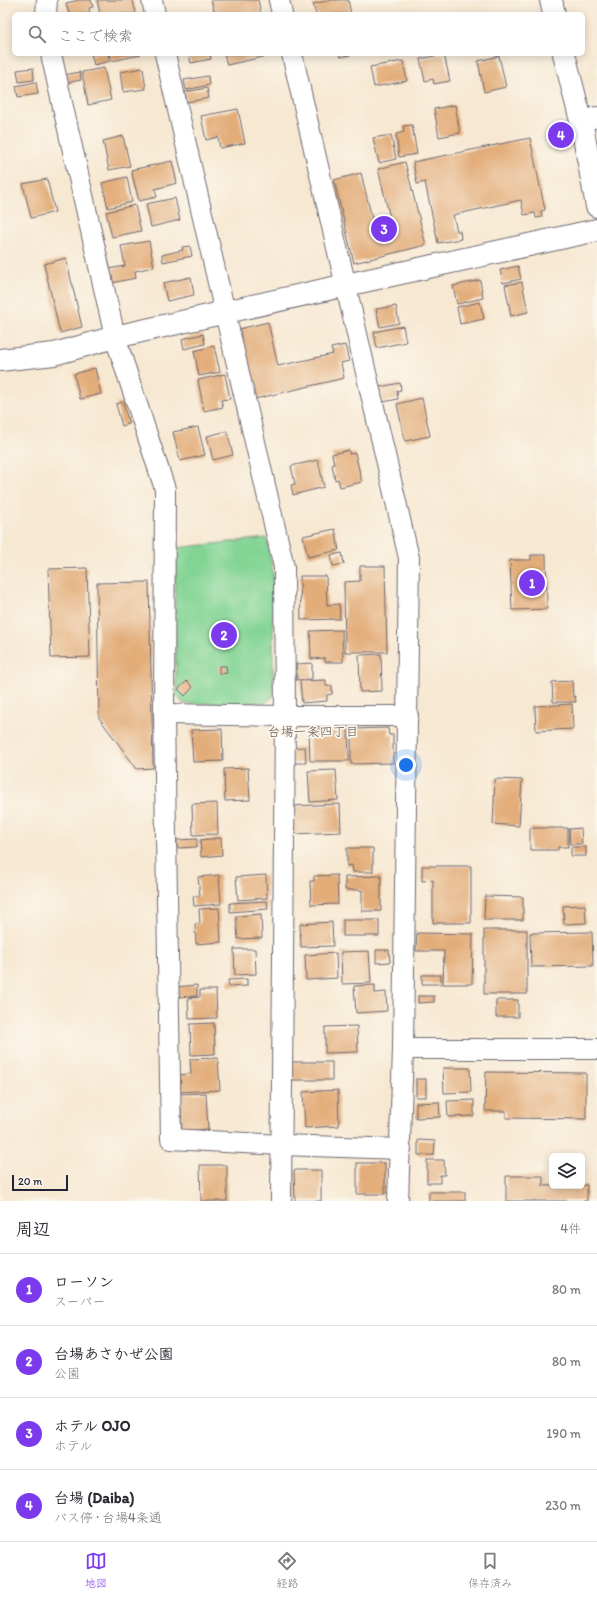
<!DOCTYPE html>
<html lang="ja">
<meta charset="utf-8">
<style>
body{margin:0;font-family:Itim,"Klee One",sans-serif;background:#f7f7f7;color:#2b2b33}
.controls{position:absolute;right:12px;bottom:12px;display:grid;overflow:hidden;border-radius:6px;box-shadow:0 2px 10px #0003}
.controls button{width:36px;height:36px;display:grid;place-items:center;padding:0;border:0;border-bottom:1px solid #e1e1e2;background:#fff;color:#2b2b33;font:20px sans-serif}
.scale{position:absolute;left:12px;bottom:10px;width:56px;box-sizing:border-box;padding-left:4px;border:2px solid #22223b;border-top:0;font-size:11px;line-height:14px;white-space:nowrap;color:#22223b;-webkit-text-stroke:3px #fbf7ec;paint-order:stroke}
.you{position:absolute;left:406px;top:765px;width:14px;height:14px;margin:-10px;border:3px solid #fff;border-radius:50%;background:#1a73e8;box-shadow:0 0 0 6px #1a73e833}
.badge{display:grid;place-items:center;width:26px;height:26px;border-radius:50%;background:#7c3aed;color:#fff;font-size:13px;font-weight:700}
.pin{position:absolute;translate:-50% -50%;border:2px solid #fff;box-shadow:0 1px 4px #0006}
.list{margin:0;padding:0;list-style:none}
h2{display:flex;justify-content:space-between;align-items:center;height:52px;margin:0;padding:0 16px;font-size:17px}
h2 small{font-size:13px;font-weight:400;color:#7c7c81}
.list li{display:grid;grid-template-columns:26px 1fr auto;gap:12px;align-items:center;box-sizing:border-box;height:72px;padding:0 16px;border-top:1px solid #e1e1e2}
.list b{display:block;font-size:15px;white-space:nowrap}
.list p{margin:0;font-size:13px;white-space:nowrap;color:#7c7c81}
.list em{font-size:13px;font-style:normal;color:#7c7c81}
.icon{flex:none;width:22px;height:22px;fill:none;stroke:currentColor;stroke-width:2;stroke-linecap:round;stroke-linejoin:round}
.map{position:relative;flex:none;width:597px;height:1201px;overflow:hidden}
.search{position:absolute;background:#fff;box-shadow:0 2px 10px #0003;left:12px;right:12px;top:12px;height:44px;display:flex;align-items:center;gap:10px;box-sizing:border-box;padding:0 14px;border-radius:6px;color:#7c7c81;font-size:15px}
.sheet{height:340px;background:#fff}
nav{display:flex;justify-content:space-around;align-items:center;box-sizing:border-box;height:56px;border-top:1px solid #e1e1e2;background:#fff;font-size:11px;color:#7c7c81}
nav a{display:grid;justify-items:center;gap:2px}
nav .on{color:#7c3aed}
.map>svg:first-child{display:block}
</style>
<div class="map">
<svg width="597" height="1201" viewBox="0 0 597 1201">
<rect width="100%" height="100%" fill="#fbf7ec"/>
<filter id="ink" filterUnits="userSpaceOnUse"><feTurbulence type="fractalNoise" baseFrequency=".025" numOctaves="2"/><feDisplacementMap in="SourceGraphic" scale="8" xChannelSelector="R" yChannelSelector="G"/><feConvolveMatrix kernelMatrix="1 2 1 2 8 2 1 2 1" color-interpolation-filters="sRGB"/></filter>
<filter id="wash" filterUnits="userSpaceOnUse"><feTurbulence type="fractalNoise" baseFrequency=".012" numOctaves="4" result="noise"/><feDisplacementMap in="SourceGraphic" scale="16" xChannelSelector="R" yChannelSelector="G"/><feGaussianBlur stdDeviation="0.9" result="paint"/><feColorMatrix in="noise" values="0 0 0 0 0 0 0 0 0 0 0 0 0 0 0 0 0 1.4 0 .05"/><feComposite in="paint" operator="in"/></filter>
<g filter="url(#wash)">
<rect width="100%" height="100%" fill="#f7e8d2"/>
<polygon fill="#83d494" stroke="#527b68" points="267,538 273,573 273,697 265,703 184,704 176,696 175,548"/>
<g id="blocks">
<g fill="#e3ad7a">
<polygon points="79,0 91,0 93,7 89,8 90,14 69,14 66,3"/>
<polygon points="97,0 133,0 136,14 100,14"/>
<polygon points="211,0 258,0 261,14 215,14"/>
<polygon points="331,0 348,0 351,14 316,14 313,4"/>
<polygon points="91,54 108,54 110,61 94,65"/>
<polygon points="110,54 140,54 140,55 112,61"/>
<polygon points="189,54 210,54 211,59 191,63"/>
<polygon points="224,54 272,54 272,55 227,65"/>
<polygon points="339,54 349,54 350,55 340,57"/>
<polygon points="444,54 450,81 434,84 433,79 425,81 420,59"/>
<polygon points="499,56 506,87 484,92 478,61"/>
<polygon points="403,61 407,81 374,87 370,67"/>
<polygon points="33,68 34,80 19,82 17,70"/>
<polygon points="104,68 111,100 88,105 82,72"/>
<polygon points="143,68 146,89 123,92 120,72"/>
<polygon points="80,72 81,80 66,83 64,75"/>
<polygon points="208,76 209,85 186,90 184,80"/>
<polygon points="36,82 38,94 18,97 16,86"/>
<polygon points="207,88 209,98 187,102 185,92"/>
<polygon points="455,105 460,133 439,137 434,109"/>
<polygon points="238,109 245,143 220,148 218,137 206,140 201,116"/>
<polygon points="412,125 417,154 399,157 396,134 404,132 403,126"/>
<polygon points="391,135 396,159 379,163 373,138"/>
<polygon points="123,136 130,166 109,170 103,141"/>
<polygon points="530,138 545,210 541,211 542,217 536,218 535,213 524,215 521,200 453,215 457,231 460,231 461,239 438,243 425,182 417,184 413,162"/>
<polygon points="172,161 177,183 155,189 157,197 139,201 131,170"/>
<polygon points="405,162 426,245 354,263 334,180 361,173 375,231 392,226 378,169"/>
<polygon points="127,177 132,202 108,208 102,183"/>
<polygon points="47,179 55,212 31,218 23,184"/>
<polygon points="175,198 180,220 151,227 146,204"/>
<polygon points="135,205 141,231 112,237 106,212"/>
<polygon points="149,241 154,267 135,271 136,278 111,283 108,269 125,266 121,246"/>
<polygon points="190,246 192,256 163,262 162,255 183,250 182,247"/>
<polygon points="66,258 82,327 60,333 44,264"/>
<polygon points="518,266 521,279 503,283 500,270"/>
<polygon points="191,277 194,295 167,301 163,283"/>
<polygon points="480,280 483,298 457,304 453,286"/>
<polygon points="522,282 528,312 511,316 505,285"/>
<polygon points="480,302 484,319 460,324 457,307"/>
<polygon points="396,306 399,323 380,327 376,309"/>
<polygon points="268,322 278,366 333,354 331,348 345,345 349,361 341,363 344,378 255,399 239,329"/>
<polygon points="403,326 406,342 377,348 374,332"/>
<polygon points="203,334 205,344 184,349 182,339"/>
<polygon points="214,346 220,372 199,376 194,351"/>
<polygon points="95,368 101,394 80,399 74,374"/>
<polygon points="225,374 230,399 221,400 223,407 204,411 198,380"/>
<polygon points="400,383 401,390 397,391 398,399 383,402 380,387"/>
<polygon points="422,398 430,436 405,441 397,404"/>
<polygon points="123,402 129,424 122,426 116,404"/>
<polygon points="198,427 205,455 180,461 173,432"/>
<polygon points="227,431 233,455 213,460 207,436"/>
<polygon points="349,450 349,454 355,453 362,482 340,487 338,479 335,480 332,465 334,464 332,454"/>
<polygon points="318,460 324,487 293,495 291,485 295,484 291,466"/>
<polygon points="335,529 339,550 308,557 303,536"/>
<polygon points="342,553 344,564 333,566 331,555"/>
<polygon points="531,555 546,555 547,609 512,610 510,560 531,560"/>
<polygon points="360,566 385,566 387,652 345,652 344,582 360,581"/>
<polygon points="87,568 90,657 51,658 48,569"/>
<polygon points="300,576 326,576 327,605 339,604 340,619 301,620"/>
<polygon points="149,582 153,768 137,769 99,718 97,583"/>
<polygon points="342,630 343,662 325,662 325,658 311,659 310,631"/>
<polygon points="381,654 382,691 360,692 359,655"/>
<polygon points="312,663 312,679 297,680 296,664"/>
<polygon points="219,666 226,666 227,673 219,674"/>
<polygon points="326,680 326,686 332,686 332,694 327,695 327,701 302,703 300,681"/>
<polygon points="187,681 193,687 185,696 178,689"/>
<polygon points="572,681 573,697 575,696 576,702 553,702 552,682"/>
<polygon points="572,704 573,729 536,731 535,706"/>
<polygon points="388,728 389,735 393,735 393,763 351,764 351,729"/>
<polygon points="222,729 223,761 193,762 191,730"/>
<polygon points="309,729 348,729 349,761 310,761"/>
<polygon points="305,747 306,763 292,763 291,748"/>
<polygon points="248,768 250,800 225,801 224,769"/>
<polygon points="336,770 338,800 310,802 308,771"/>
<polygon points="495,779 522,780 519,826 493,824"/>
<polygon points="217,803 218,834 193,835 192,804"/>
<polygon points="340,804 341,832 292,834 291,806"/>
<polygon points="530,828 568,828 568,847 558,847 558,850 530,850"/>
<polygon points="581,828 582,844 570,844 569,829"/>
<polygon points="221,838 222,855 201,857 200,840"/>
<polygon points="197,839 197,847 177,848 177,840"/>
<rect x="571" y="847" width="15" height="9"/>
<polygon points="347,848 373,848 373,872 353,872 352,865 347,866"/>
<polygon points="422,866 471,866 471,923 433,923 433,880 422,881"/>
<polygon points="219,875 221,904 194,906 193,896 200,896 198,877"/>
<polygon points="266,875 267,898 238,900 236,877"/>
<polygon points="337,875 338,904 311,905 310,881 314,881 314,876"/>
<polygon points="381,876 381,911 362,911 362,890 345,890 345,877"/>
<polygon points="485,896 523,897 523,920 484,920"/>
<polygon points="267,901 268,909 230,912 230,903"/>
<polygon points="585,905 586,923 564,924 563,906"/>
<polygon points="219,908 221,942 196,944 195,924 200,924 199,909"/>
<polygon points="261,914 262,938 238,939 236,916"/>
<rect x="343" y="920" width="36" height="16"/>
<polygon points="332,922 333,946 301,947 300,924"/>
<rect x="484" y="930" width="43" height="64"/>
<polygon points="592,932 593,966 531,967 530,933"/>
<polygon points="417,933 473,934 472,984 443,984 444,951 416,951"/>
<polygon points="234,949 255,949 256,974 235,975"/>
<polygon points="376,950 389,950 390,962 376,963"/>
<polygon points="369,951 371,983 342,984 341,952"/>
<polygon points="336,953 337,978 306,980 305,955"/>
<rect x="422" y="975" width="19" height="9"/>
<polygon points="247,979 247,986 229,987 228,980"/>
<polygon points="197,985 197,996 177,997 176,987"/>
<polygon points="375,985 375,993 386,992 387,1011 356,1013 354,986"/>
<polygon points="200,990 216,990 217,1018 189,1019 188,998 200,997"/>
<polygon points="418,996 434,996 434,1002 418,1003"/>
<rect x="496" y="1000" width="22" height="17"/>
<polygon points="214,1023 215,1054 191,1055 190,1024"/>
<polygon points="357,1026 358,1052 325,1053 325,1027"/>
<polygon points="218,1058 220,1090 177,1092 176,1075 191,1074 190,1059"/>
<rect x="290" y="1062" width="42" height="18"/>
<polygon points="443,1068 470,1068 471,1092 444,1093"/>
<polygon points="486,1072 586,1073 586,1119 506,1118 506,1111 485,1111"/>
<rect x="416" y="1079" width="10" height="18"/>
<polygon points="338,1090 339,1126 305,1128 303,1092"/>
<polygon points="206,1093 208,1129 182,1131 181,1108 177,1108 177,1094"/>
<polygon points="474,1100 474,1116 448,1117 447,1101"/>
<polygon points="439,1102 440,1117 416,1118 416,1103"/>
<polygon points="418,1140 435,1141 434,1155 418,1155"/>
<polygon points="427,1160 444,1160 445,1175 440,1175 440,1183 427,1183"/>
<rect x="357" y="1163" width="28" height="31"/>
<polygon points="200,1165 227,1165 227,1201 201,1201"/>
<polygon points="294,1170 321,1170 321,1201 295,1201"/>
<polygon points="506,1176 543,1176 543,1186 587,1185 587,1201 506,1201"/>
<rect x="429" y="1192" width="36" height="9"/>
</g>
</g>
</g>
<g filter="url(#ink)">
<use href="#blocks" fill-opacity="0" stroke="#6d6770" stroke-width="1"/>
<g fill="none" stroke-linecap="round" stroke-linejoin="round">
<defs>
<g id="minor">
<polyline points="152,0 155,14"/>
<polyline points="279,0 282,14"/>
<polyline points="46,14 47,0"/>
<polyline points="51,54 115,337 165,489 164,714 171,1139 282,1145 401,1149"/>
<polyline points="165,54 284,567 285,716 281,1201"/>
<polyline points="292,54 409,558 403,1049 398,1201"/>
<polyline points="581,121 597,117"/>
<polyline points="164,714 285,716 408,716"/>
<polyline points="403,1049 597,1049"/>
</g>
<polyline id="tertiary" points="0,360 54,354 115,337 346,285 597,230"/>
<g id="trunk">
<polyline points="551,0 554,14"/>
<polyline points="564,54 581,121 597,206"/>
</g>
</defs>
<use href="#minor" stroke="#6d6770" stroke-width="22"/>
<use href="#tertiary" stroke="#6d6770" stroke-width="24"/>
<use href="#trunk" stroke="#6d6770" stroke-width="24"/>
<use href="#minor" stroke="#fff" stroke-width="20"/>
<use href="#tertiary" stroke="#fff" stroke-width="22"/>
<use href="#trunk" stroke="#fff" stroke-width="22"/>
</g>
</g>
<g text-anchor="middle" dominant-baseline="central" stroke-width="3.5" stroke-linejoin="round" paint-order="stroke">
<g font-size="13" fill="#665351" stroke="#fbf7ec">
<text x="313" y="731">台場一条四丁目</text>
</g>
</g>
</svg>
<div class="controls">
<button><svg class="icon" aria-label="layers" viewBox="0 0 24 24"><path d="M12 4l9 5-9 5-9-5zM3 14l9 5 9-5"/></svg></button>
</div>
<div class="scale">20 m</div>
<div class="you"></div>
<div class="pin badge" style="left:532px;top:583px">1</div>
<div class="pin badge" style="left:224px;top:635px">2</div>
<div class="pin badge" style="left:384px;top:229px">3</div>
<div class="pin badge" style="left:561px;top:135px">4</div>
<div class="search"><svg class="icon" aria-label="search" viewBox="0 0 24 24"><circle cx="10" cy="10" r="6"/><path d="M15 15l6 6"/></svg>ここで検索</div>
</div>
<section class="sheet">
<h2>周辺<small>4件</small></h2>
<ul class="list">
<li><span class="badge">1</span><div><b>ローソン</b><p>スーパー</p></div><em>80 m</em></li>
<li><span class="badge">2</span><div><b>台場あさかぜ公園</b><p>公園</p></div><em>80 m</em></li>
<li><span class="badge">3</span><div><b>ホテル OJO</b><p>ホテル</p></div><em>190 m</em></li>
<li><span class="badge">4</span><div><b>台場 (Daiba)</b><p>バス停 · 台場4条通</p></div><em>230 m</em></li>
</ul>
</section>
<nav>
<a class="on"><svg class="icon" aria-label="map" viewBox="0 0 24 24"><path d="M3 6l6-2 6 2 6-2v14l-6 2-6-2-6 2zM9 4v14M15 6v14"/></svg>地図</a>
<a><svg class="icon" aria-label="directions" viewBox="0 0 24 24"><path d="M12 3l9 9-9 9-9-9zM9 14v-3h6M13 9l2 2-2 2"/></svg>経路</a>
<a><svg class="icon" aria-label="saved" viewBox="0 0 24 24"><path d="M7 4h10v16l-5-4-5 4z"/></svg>保存済み</a>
</nav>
